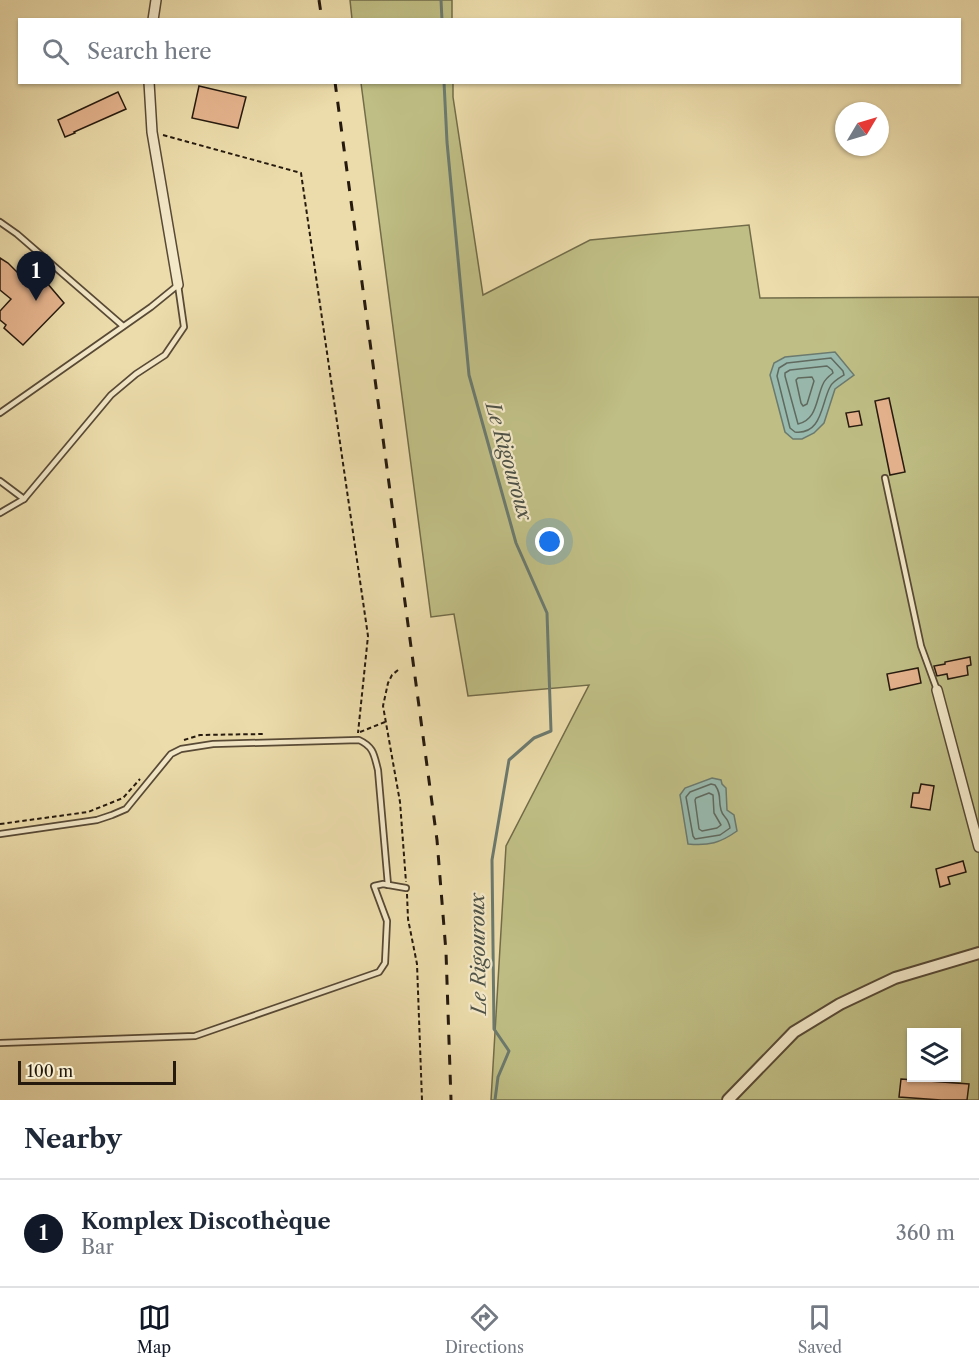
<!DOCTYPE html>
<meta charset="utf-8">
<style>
body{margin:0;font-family:"Libre Caslon Text",serif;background:#f2f2f3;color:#1f2937}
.controls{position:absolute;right:18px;bottom:18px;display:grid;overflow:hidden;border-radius:0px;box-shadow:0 2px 4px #0004}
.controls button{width:54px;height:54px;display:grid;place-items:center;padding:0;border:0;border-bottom:2px solid #e0e1e3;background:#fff;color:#1f2937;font:30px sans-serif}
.compass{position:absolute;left:835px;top:102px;width:54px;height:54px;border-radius:50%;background:#fff;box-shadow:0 2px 4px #0004;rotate:52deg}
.scale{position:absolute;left:18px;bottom:15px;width:158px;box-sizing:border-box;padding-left:6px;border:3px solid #261a0f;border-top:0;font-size:16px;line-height:21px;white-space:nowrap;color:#261a0f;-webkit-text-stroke:4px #f3e8c8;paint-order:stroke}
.you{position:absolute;left:550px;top:542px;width:21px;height:21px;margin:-15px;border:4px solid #fff;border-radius:50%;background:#1a73e8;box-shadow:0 0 0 9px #1a73e833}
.badge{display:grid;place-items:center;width:39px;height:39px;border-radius:50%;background:#111827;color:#fff;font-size:20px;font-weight:700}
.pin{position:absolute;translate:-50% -50px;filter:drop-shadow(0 2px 3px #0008)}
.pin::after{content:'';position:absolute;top:32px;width:21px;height:18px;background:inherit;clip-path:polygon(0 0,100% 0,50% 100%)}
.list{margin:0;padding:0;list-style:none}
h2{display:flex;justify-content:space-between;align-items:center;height:78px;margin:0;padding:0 24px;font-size:26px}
h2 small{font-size:20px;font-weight:400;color:#747a83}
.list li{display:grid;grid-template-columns:39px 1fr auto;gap:18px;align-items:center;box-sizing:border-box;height:108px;padding:0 24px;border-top:2px solid #e0e1e3}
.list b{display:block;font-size:22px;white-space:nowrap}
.list p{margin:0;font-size:20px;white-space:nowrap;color:#747a83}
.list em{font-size:20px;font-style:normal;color:#747a83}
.icon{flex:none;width:33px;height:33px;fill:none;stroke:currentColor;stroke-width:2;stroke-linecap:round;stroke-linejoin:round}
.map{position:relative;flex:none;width:979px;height:1100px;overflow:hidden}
.search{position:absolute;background:#fff;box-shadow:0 2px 4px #0004;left:18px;right:18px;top:18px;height:66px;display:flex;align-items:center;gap:15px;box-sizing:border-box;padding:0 21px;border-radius:0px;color:#747a83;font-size:22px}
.sheet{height:186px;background:#fff}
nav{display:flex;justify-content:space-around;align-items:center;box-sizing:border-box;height:84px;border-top:2px solid #e0e1e3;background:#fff;font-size:16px;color:#747a83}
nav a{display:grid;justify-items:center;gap:3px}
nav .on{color:#111827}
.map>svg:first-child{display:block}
</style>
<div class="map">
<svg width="979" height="1100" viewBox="0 0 979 1100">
<rect width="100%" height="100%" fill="#ecdcab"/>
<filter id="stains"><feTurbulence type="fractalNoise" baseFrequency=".00333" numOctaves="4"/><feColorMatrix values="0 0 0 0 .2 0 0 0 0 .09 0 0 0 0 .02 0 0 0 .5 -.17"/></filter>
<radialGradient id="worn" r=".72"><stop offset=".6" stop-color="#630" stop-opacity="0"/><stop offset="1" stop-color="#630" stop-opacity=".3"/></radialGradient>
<g fill="#bfbe84" stroke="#726c4a" stroke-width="1.5" fill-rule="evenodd">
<polygon points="350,0 452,0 452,19 352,19"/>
<path d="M361,83H453V97L483,295L590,240L749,225L760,298L979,297V1100H491L506,846L589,685L468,696L454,614L431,617ZM912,1032H956V1078H912Z"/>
</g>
<g fill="#99baaf" stroke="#6b7a6f" stroke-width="1.5">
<polygon points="835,352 854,375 835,389 824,423 814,433 802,439 793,439 785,432 770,375 774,363 785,357"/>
<path d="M712,778L721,780L722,784L726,788L727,810L734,815L737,831C720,843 709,846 688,844L680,795L685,788Z"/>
</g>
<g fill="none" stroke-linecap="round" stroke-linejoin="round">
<g stroke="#606a5f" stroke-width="1.5">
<path d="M831,358L843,371L844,375C839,378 832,382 830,387C821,404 822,435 795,432L790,428L777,376L779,368L787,363Z"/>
<path d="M827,366L832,370L833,373C829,376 825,379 823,384C816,399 817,420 798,424L785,376V373L790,370Z"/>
<polygon points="812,377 814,381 807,404 803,406 801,403 796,380 798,378"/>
<path d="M711,784L715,785C722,795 718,799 721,810C723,818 728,816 730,828L720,835L695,839L693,836L686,797L690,792Z"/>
<polygon points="709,793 713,795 714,813 721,825 717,828 702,831 699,829 695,800 696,798"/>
</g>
<g stroke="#6b7a6f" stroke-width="3">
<polyline points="441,0 442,20"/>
<polyline points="444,82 447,142 469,375 516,543 547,613 551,731 534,738 509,760 492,860 494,1029 509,1051 498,1077 495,1100"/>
</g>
</g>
<g fill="#e5b38d" stroke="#261a0f" stroke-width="1.5">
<polygon points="199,86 246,97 238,128 192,118"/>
<polygon points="118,92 126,109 74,132 75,133 65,137 58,120"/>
<polygon points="0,258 8,263 24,279 28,275 33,277 35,282 42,289 47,283 64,303 23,345 4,328 6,325 0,320 0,311 11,299 0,290"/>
<polygon points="889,398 905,472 890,475 875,401"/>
<polygon points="859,411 862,425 849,427 846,413"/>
<polygon points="970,657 971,665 967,666 968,675 948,679 947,674 937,676 934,666 945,664 945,662"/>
<polygon points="918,668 921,683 890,690 887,674"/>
<polygon points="921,784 934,786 930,810 911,807 913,793 919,793"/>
<polygon points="963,861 966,872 948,877 950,884 940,887 936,869"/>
<polygon points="901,1079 969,1084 967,1100 941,1100 899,1097"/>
</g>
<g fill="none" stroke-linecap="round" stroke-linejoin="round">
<defs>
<g id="service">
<polyline points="0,222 17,234 123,326"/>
<polyline points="0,413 151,307 178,285"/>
<polyline points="885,478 921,646 937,690"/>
<polyline points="0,481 24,499"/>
<polyline points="0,513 24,499 111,395 136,374 165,355 184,327 178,285"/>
<path d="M0,834L97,820L112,815L126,809L171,754L181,749L213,744L359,740C374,747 374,755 378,770L388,885"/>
<polyline points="0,1043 195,1036 379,972 385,963 387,921 374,886 383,884 406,888"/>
</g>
<g id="minor">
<polyline points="153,20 156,0"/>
<polyline points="149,82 152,132 178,285"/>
<polyline points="937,690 979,847"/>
</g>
<polyline id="tertiary" points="728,1100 794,1032 840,1004 895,978 979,953"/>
</defs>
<use href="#service" stroke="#584a36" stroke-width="8"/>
<use href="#minor" stroke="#584a36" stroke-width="12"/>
<use href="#tertiary" stroke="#584a36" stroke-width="14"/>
<g stroke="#261a0f" stroke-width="2" stroke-dasharray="4.5 3" stroke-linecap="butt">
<polyline points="163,135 301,173 368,636 358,733"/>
<polyline points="398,670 392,675 388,683 383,706 400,802 406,882"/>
<polyline points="360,732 385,722"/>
<polyline points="184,740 200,735 264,734"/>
<polyline points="0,824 88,812 123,798 140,779"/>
<polyline points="407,894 408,919 417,964 422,1100"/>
</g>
<use href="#service" stroke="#f3e8c8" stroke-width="4.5"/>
<use href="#minor" stroke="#f3e8c8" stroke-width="9"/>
<use href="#tertiary" stroke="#f3e8c8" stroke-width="10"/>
<g stroke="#261a0f" stroke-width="3" stroke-dasharray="10 10" stroke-linecap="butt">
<polyline points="319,0 322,20"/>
<polyline points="335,82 437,840 446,952 451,1100"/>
</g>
</g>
<g text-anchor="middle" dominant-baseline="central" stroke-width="4.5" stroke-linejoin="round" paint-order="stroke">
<g font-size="20" font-style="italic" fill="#4e5247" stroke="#f3e8c8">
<text transform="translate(509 461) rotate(74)">Le Rigouroux</text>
<text transform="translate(478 954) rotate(-91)">Le Rigouroux</text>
</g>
</g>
<rect width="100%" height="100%" filter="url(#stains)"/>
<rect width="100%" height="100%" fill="url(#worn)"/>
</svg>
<div class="controls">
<button><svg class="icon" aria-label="layers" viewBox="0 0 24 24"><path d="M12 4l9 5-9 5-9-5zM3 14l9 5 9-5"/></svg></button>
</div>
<svg class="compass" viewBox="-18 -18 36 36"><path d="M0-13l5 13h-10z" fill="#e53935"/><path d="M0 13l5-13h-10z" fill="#747a83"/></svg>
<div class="scale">100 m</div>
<div class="you"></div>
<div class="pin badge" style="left:36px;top:301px">1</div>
<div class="search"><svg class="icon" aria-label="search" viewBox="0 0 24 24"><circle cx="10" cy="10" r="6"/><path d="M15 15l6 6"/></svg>Search here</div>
</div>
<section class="sheet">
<h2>Nearby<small></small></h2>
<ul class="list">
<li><span class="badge">1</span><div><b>Komplex Discothèque</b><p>Bar</p></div><em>360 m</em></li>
</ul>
</section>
<nav>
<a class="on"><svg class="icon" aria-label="map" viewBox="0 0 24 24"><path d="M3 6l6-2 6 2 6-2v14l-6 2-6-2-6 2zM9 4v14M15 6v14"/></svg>Map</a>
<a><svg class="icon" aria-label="directions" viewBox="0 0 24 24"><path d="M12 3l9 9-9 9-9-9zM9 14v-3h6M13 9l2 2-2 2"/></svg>Directions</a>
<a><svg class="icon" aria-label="saved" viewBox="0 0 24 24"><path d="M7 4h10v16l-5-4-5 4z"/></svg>Saved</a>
</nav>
